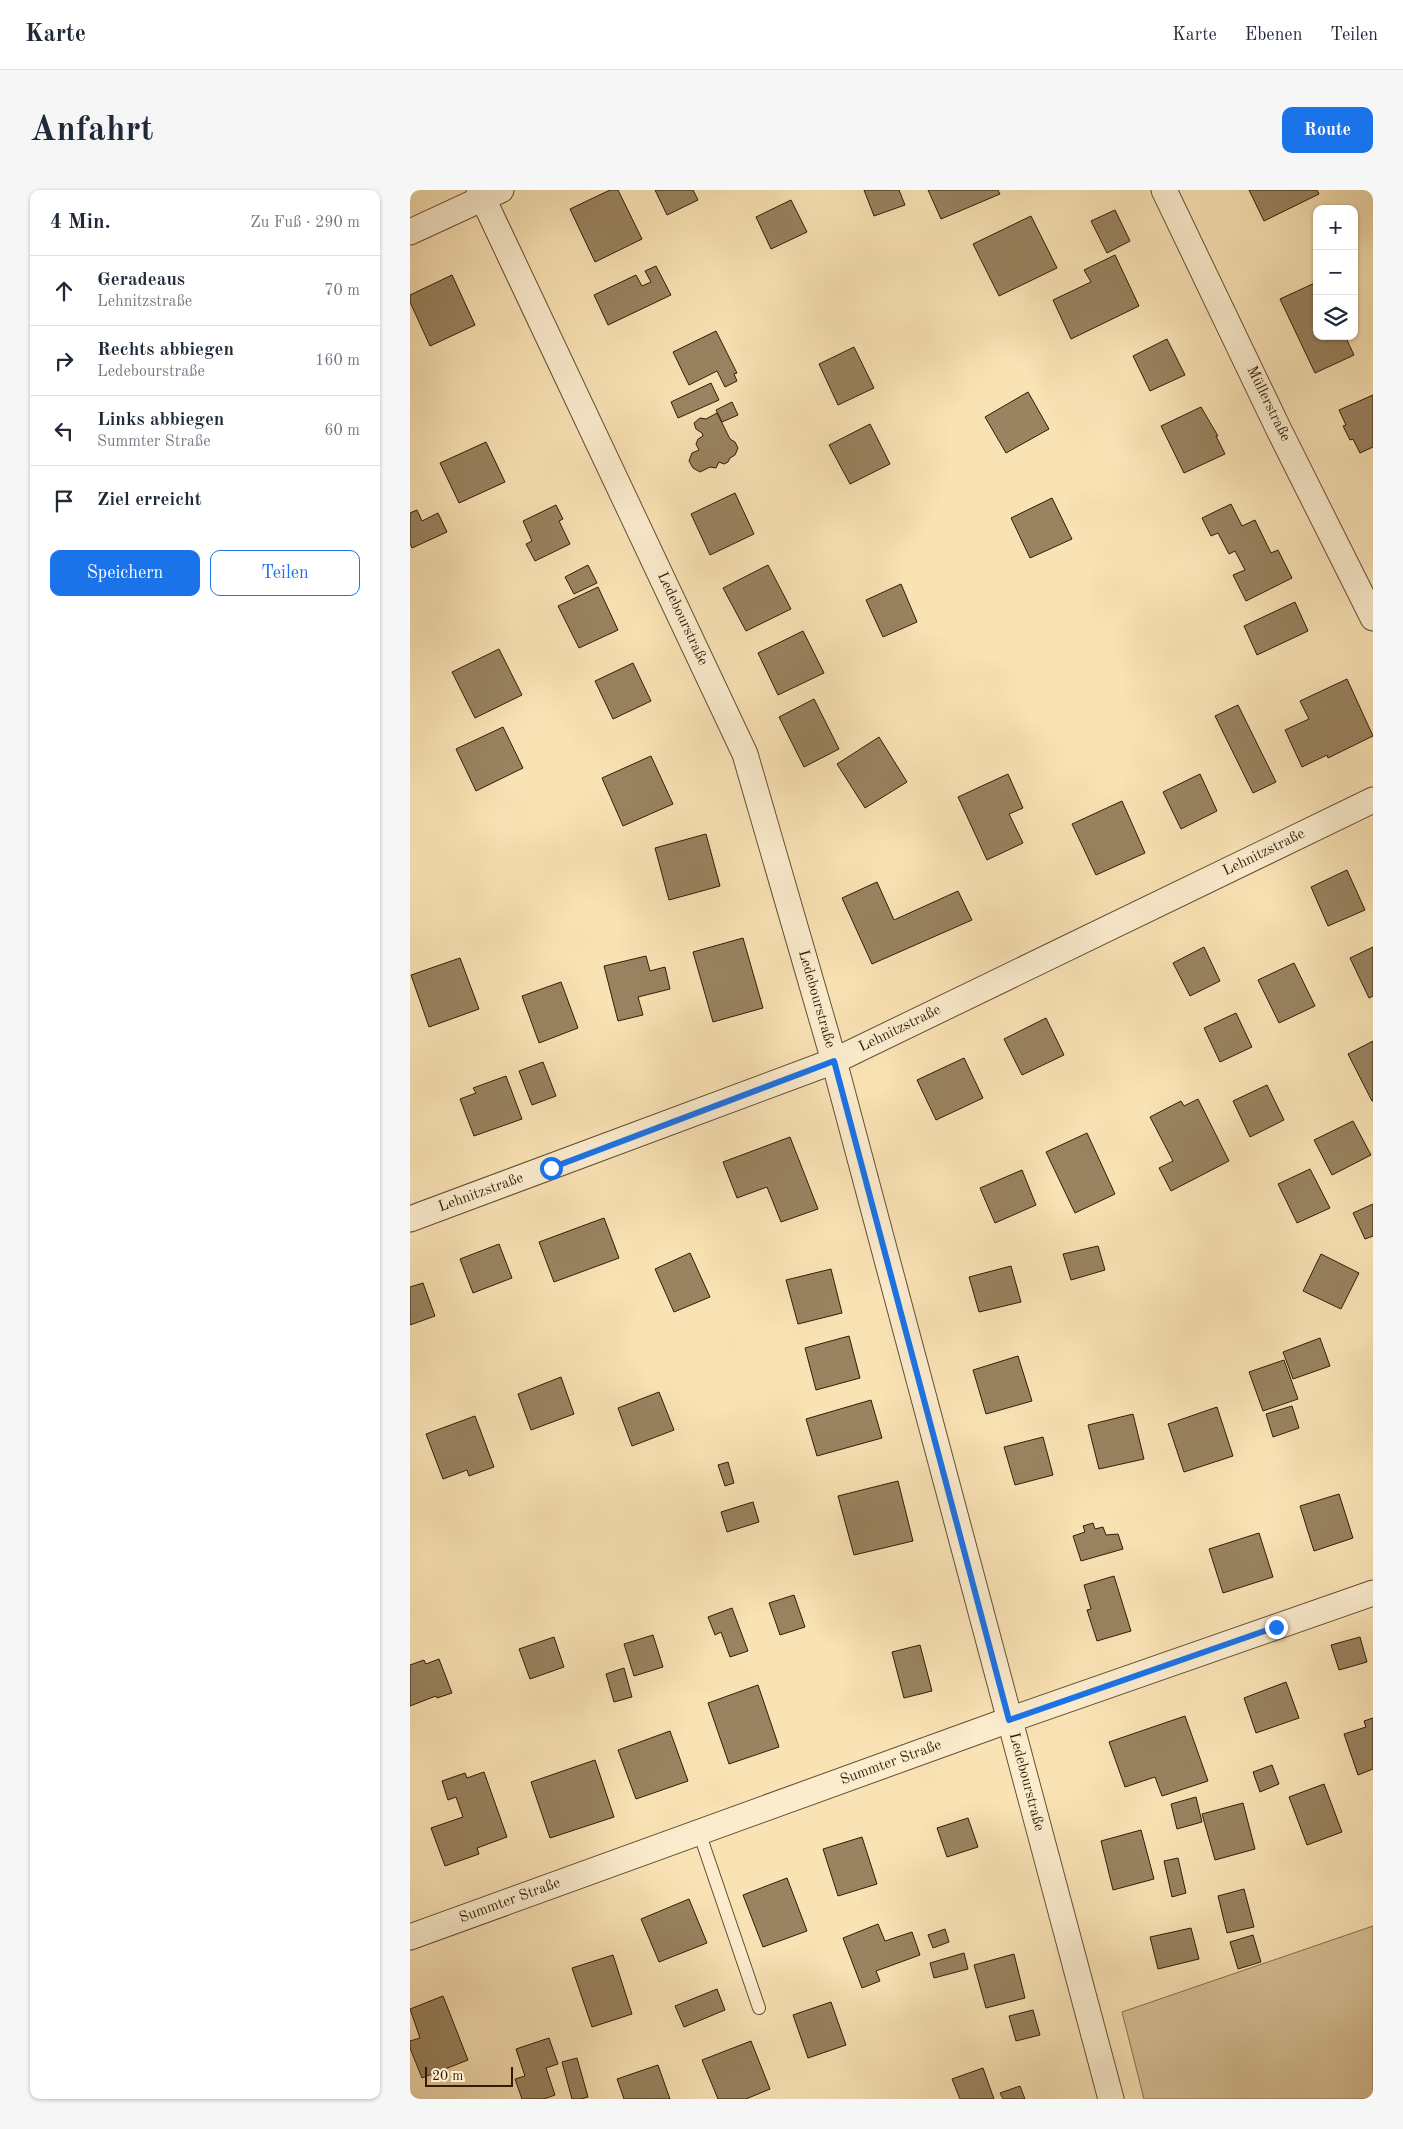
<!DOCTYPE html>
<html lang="de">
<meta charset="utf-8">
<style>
body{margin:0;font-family:"Old Standard TT",serif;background:#f6f6f7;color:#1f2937}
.controls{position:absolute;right:15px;top:15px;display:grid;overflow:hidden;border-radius:10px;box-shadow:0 1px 4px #0004}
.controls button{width:45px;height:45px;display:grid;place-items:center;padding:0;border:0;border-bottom:1px solid #e0e1e3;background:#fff;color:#1f2937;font:25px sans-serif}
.scale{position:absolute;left:15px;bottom:12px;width:88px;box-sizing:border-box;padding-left:5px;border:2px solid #321c06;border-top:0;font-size:14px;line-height:18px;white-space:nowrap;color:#321c06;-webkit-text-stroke:4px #fbecce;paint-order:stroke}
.stop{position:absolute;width:15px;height:15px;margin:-11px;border:4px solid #1a73e8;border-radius:50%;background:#fff}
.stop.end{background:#1a73e8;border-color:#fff;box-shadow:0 1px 5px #0008}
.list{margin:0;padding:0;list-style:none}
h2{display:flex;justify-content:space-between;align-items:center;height:65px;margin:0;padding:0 20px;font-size:21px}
h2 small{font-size:16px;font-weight:400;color:#747a83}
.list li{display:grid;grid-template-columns:32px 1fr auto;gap:15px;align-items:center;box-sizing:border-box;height:70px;padding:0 20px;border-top:1px solid #e0e1e3}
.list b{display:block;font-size:19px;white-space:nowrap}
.list p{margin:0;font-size:16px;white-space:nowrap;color:#747a83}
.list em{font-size:16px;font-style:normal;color:#747a83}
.actions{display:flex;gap:10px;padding:15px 20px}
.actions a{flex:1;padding:11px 0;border:1px solid #1a73e8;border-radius:10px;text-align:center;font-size:18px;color:#1a73e8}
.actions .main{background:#1a73e8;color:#fff}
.icon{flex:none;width:28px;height:28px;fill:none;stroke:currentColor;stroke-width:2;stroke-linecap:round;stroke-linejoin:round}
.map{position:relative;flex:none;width:963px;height:1909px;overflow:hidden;border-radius:10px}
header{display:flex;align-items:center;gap:30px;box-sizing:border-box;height:70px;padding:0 25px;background:#fff;border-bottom:1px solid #e0e1e3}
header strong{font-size:24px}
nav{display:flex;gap:28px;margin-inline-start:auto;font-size:18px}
.intro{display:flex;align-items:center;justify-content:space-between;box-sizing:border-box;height:120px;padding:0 30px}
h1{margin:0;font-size:35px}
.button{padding:12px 22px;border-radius:10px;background:#1a73e8;color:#fff;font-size:18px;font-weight:700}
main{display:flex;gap:30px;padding:0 30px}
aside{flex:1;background:#fff;border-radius:10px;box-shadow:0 1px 4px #0004}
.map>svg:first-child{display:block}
</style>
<header>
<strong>Karte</strong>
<nav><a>Karte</a><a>Ebenen</a><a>Teilen</a></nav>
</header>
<div class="intro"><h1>Anfahrt</h1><a class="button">Route</a></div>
<main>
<aside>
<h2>4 Min.<small>Zu Fuß · 290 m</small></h2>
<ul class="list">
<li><svg class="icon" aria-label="ahead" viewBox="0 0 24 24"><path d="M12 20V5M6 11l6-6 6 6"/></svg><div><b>Geradeaus</b><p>Lehnitzstraße</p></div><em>70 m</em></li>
<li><svg class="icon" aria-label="right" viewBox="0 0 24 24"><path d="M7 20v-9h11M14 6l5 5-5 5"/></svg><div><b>Rechts abbiegen</b><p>Ledebourstraße</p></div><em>160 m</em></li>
<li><svg class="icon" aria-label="left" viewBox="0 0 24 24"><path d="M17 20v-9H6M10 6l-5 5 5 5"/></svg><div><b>Links abbiegen</b><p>Summter Straße</p></div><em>60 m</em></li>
<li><svg class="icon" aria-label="arrive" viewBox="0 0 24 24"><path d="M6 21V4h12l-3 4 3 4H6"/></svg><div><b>Ziel erreicht</b></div></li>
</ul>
<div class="actions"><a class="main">Speichern</a><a>Teilen</a></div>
</aside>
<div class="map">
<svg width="963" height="1909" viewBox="0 0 963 1909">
<rect width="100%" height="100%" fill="#f9e2b4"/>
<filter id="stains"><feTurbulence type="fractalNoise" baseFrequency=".004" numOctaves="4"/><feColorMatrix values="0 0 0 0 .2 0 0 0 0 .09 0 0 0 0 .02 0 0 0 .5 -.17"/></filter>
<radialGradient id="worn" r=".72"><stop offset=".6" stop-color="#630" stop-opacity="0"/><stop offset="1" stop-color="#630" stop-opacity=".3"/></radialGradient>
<polygon fill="#d7c096" stroke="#846e4e" points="963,1736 963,1909 734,1909 712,1822"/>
<g fill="#998360" stroke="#321c06">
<polygon points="200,0 208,0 232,49 185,72 160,19"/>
<polygon points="245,0 283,0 288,10 257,25"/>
<polygon points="454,0 489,0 495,15 464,26"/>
<polygon points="518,0 588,0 590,4 531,29"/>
<polygon points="839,0 907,0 909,4 854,31"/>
<polygon points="381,10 397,42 361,59 346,27"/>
<polygon points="705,20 720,51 697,63 681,31"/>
<polygon points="621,26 647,78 589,106 563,54"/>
<polygon points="705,65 729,116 661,149 643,110 681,92 674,80"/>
<polygon points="246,76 261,105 198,135 184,105 226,85 232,96 241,92 235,81"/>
<polygon points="42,85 65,135 20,156 0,112 0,105"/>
<polygon points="907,92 907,146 935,146 944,165 905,183 870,109"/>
<polygon points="306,141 327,183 324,184 327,191 315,197 307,181 279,195 263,162"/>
<polygon points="757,149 775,185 740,201 723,166"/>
<polygon points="444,157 464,198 428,215 409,174"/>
<polygon points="301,193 309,210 268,228 261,212"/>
<polygon points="618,202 639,239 596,263 575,227"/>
<polygon points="963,205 963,257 950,263 943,249 940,250 933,236 936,235 929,220"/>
<polygon points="322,212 328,225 312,232 306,220"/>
<polygon points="791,217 808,246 806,246 815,264 774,283 751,236"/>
<polygon points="307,223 320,249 325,252 328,258 325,265 320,268 318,272 314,274 309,272 306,278 300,277 290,282 283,278 279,271 282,263 289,260 286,254 288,249 293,246 292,243 286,239 284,233 290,228 296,229"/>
<polygon points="460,234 480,274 440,294 419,255"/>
<polygon points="76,252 95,292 49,313 30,273"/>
<polygon points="325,303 344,344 300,365 281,324"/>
<polygon points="642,308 662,349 620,368 601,328"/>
<polygon points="821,314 832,336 845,330 861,363 868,360 882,388 836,411 823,385 835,380 825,361 819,364 808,343 801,346 792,328"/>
<polygon points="146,315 153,329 149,331 160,354 125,371 116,354 122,351 113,331"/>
<polygon points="7,320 12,331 28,323 37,342 2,358 0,353 0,323"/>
<polygon points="178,375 187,393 164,404 155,387"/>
<polygon points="358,375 381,419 336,441 313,398"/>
<polygon points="491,394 507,432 473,447 456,410"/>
<polygon points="188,397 208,440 169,458 148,416"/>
<polygon points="885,412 898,441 847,465 834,436"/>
<polygon points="393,441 414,483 368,505 348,463"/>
<polygon points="89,459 112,505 65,528 42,482"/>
<polygon points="223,473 241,511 203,529 185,491"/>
<polygon points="937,489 963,546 918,568 917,565 892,577 875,540 899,529 890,511"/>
<polygon points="404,509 429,559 394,577 369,527"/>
<polygon points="828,515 866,592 843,603 805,526"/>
<polygon points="93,537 113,578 66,601 46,559"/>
<polygon points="469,547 497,592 455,618 427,574"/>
<polygon points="241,566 263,614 213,636 192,588"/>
<polygon points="598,584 613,618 599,624 613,653 577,670 548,607"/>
<polygon points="790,584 807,621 771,639 753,602"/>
<polygon points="712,611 735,663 686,685 662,634"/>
<polygon points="296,644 310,696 259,710 245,658"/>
<polygon points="937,680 955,720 918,736 901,697"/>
<polygon points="467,692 484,730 548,701 562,730 462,774 432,708"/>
<polygon points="333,748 353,818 303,832 283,762"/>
<polygon points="794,757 810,791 780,806 763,773"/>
<polygon points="963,757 963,806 959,808 940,768"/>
<polygon points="236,766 240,781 255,777 260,799 228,807 233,825 208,831 194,776"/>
<polygon points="50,768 69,819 19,837 1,785"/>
<polygon points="884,773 905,816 869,833 848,790"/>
<polygon points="151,792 168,838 129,853 112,806"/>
<polygon points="826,823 842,857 810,872 794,838"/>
<polygon points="636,828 654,865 612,885 594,849"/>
<polygon points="963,851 963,911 962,911 938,864"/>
<polygon points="554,868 573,908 526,930 507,890"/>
<polygon points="133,872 146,906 122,915 109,881"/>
<polygon points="96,886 112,929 64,946 50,909 66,903 63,898"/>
<polygon points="857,895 874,930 840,947 823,911"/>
<polygon points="788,909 819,971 761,1001 749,978 763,971 740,927 771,911 774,916"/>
<polygon points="943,931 961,965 922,985 904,950"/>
<polygon points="677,943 705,1004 665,1023 636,962"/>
<polygon points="380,947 408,1019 371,1032 357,997 327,1008 313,972"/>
<polygon points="900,979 920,1018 887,1033 868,994"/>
<polygon points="612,980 626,1015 585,1033 570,998"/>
<polygon points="963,1014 963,1046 955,1049 943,1023"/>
<polygon points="194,1028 209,1068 144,1092 129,1052"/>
<polygon points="89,1054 102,1088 63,1103 50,1069"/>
<polygon points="688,1056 695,1080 661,1090 653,1064"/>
<polygon points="280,1063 300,1107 264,1122 245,1079"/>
<polygon points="911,1064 949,1083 931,1119 893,1101"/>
<polygon points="601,1076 611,1112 569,1122 559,1087"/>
<polygon points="421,1079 432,1123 388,1134 376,1090"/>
<polygon points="13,1093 25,1126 0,1135 0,1097"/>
<polygon points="439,1146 450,1188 406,1200 395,1158"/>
<polygon points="910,1148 920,1176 883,1189 873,1162"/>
<polygon points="608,1166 622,1211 576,1224 563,1180"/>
<polygon points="874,1170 888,1209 853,1221 839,1182"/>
<polygon points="151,1187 164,1224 121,1240 108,1204"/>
<polygon points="249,1202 264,1240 222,1256 208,1218"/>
<polygon points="461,1210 472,1248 407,1266 396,1229"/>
<polygon points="882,1216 889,1238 863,1247 856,1224"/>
<polygon points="807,1217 823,1266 774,1282 758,1234"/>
<polygon points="723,1224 734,1269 689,1279 678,1235"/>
<polygon points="65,1226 84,1277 59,1286 57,1280 33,1289 16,1244"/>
<polygon points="633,1247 643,1285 605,1295 594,1257"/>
<polygon points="318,1272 324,1293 315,1296 308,1275"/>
<polygon points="488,1291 503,1351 444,1365 428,1306"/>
<polygon points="929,1304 943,1348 904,1361 890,1316"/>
<polygon points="343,1312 349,1332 317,1342 311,1322"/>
<polygon points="683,1333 685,1339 693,1337 696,1345 708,1344 713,1359 671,1371 663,1346 675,1342 673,1336"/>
<polygon points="849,1343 863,1387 813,1403 799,1359"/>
<polygon points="704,1386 721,1441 687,1451 677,1420 681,1419 674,1395"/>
<polygon points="384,1405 395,1437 370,1445 359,1413"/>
<polygon points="322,1418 338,1461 320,1467 311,1442 305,1445 298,1427"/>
<polygon points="243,1445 253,1477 224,1486 214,1454"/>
<polygon points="144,1447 154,1477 120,1489 109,1459"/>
<polygon points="950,1447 957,1472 929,1480 921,1455"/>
<polygon points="510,1455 522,1501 494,1508 482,1462"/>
<polygon points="29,1469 42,1503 27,1508 26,1506 0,1516 0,1475 14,1470 16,1474"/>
<polygon points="214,1478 222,1507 204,1512 196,1484"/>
<polygon points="876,1492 889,1528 846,1543 834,1508"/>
<polygon points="348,1495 369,1557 319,1574 298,1513"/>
<polygon points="775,1526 798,1591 752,1606 745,1587 715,1597 699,1552"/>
<polygon points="963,1528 963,1579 948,1585 934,1544 956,1537 954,1531"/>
<polygon points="260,1541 278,1591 226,1609 208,1560"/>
<polygon points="185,1570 204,1627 140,1648 121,1592"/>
<polygon points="862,1575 869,1594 850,1602 843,1582"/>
<polygon points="74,1582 97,1647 67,1658 69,1664 35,1676 21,1638 53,1627 46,1607 38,1610 32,1591 55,1583 57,1588"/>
<polygon points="914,1594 932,1642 897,1655 879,1607"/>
<polygon points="786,1607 792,1632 767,1639 761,1614"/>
<polygon points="833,1613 845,1659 805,1670 792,1624"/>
<polygon points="558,1628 568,1657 537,1667 527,1638"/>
<polygon points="731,1640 744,1689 703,1700 691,1651"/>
<polygon points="452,1647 467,1694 428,1706 413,1659"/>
<polygon points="768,1668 776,1703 762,1707 754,1671"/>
<polygon points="377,1688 397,1741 353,1757 333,1705"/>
<polygon points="834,1699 844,1737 817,1743 808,1706"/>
<polygon points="279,1709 297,1753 249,1772 231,1729"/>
<polygon points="468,1734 475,1751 502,1742 510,1765 466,1781 470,1791 452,1798 433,1748"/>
<polygon points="781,1738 789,1769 748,1779 740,1747"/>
<polygon points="535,1739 539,1752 523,1758 518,1745"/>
<polygon points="843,1745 851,1772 828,1779 820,1752"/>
<polygon points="554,1763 558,1779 524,1788 520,1773"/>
<polygon points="604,1764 615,1808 576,1818 564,1775"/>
<polygon points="203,1765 222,1824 182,1837 162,1778"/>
<polygon points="307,1799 315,1820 274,1837 265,1816"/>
<polygon points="33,1806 58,1870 12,1888 0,1858 0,1851 10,1848 0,1819"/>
<polygon points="421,1812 436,1855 398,1868 383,1825"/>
<polygon points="623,1820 630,1845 606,1851 599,1826"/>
<polygon points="139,1848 148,1874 136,1878 145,1905 134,1909 112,1909 105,1889 115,1886 106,1859"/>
<polygon points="341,1851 360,1899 336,1909 308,1909 292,1870"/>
<polygon points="167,1868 178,1907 171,1909 162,1909 152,1872"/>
<polygon points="248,1875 260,1909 214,1909 207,1889"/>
<polygon points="573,1878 584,1909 550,1909 542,1889"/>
<polygon points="610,1896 615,1909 593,1909 590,1903"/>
</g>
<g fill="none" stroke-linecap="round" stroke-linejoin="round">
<defs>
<polyline id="service" points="289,1642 349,1818"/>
<g id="minor">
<polyline points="69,0 335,564 424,871 701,1909"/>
<polyline points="754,0 869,240 963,428"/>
<polyline points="0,42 91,0"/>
<polyline points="0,1029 424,871 963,610"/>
<polyline points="0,1747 599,1530 963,1403"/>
</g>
</defs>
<use href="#service" stroke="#644e32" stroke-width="14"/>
<use href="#minor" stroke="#644e32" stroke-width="27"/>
<use href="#service" stroke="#fbecce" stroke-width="12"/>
<use href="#minor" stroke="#fbecce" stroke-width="25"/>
</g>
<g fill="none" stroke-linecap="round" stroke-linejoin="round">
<polyline stroke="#1a73e8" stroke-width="6" points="141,978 424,871 599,1530 866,1437"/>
</g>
<g text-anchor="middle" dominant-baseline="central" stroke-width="4" stroke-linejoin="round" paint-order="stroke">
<g font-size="15" fill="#321c06" stroke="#fbecce">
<text transform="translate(858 214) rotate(64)">Müllerstraße</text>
<text transform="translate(272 429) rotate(65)">Ledebourstraße</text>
<text transform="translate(854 663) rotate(-26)">Lehnitzstraße</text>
<text transform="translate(406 809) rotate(74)">Ledebourstraße</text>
<text transform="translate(490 839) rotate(-26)">Lehnitzstraße</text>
<text transform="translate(71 1003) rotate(-20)">Lehnitzstraße</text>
<text transform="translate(481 1573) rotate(-20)">Summter Straße</text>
<text transform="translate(616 1592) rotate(75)">Ledebourstraße</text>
<text transform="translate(100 1711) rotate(-20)">Summter Straße</text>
</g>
</g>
<rect width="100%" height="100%" filter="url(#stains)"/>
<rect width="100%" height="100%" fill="url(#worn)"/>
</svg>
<div class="controls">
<button>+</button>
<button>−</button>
<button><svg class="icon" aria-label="layers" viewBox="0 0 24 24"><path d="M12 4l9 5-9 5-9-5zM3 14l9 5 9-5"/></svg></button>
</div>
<div class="scale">20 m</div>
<div class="stop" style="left:141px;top:978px"></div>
<div class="stop end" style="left:866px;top:1437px"></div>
</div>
</main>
